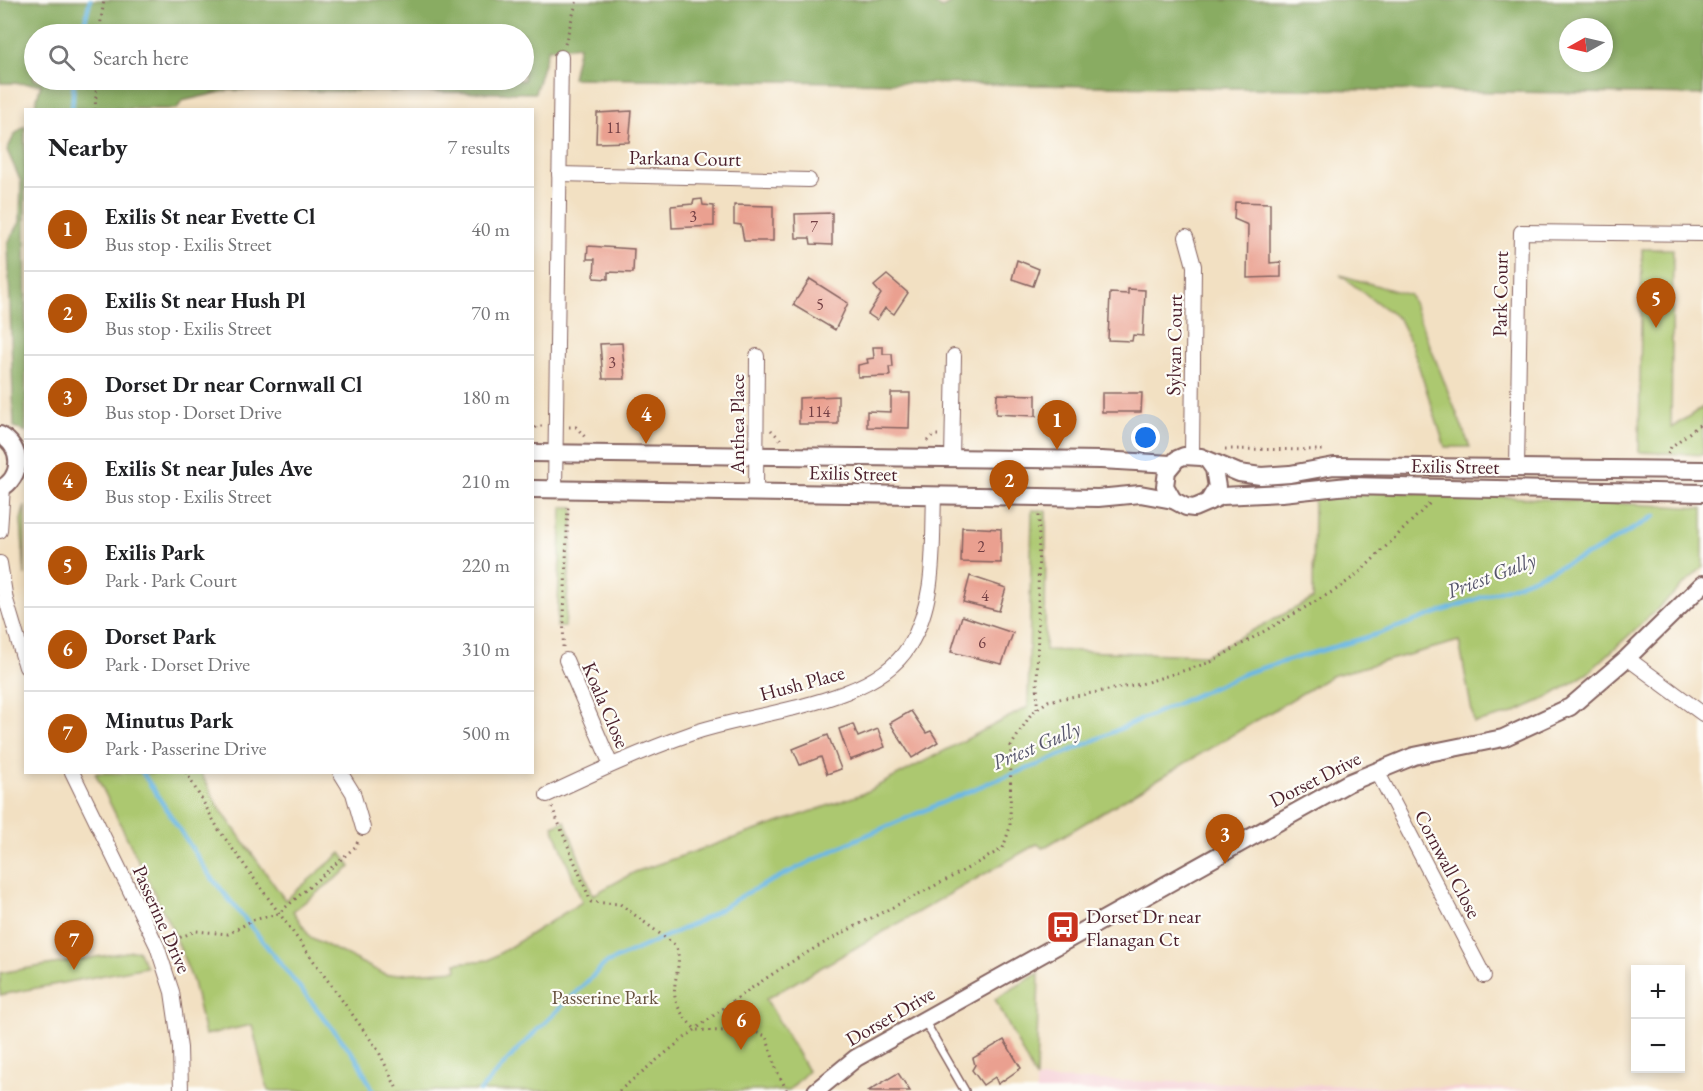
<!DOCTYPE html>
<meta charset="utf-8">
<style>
body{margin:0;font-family:"EB Garamond",serif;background:#f2f2f2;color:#202124}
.controls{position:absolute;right:18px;bottom:18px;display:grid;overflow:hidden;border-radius:0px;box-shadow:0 3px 9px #0003}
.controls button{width:54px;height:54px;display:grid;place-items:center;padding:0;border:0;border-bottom:2px solid #e0e0e0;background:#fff;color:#202124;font:30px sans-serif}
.compass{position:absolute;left:1559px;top:18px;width:54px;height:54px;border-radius:50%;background:#fff;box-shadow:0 3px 9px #0003;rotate:262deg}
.you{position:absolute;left:1146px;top:438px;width:21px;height:21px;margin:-15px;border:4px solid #fff;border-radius:50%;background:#1a73e8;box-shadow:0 0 0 9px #1a73e833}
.badge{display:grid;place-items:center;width:39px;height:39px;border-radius:50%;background:#b45309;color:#fff;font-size:20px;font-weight:700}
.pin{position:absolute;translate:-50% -50px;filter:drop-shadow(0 2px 3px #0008)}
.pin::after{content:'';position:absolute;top:32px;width:21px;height:18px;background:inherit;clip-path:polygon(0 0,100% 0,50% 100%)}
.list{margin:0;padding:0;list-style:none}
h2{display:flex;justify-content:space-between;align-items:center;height:78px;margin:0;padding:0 24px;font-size:26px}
h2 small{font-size:20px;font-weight:400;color:#757577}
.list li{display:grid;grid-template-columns:39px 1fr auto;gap:18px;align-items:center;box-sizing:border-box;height:84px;padding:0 24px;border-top:2px solid #e0e0e0}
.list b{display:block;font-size:22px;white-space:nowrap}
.list p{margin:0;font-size:20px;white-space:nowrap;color:#757577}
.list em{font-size:20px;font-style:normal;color:#757577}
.icon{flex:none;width:33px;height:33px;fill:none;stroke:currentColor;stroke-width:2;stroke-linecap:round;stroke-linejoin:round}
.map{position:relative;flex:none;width:1703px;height:1091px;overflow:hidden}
.search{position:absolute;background:#fff;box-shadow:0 3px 9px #0003;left:24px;top:24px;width:510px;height:66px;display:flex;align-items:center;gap:15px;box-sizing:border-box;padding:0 21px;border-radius:33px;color:#757577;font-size:22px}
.panel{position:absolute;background:#fff;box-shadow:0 3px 9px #0003;left:24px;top:108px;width:510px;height:666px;border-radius:0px}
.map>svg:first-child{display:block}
</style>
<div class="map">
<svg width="1703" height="1091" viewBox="0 0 1703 1091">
<rect width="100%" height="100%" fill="#fdfcf7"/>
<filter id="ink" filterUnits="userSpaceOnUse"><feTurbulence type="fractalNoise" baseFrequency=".0167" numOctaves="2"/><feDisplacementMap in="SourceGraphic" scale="12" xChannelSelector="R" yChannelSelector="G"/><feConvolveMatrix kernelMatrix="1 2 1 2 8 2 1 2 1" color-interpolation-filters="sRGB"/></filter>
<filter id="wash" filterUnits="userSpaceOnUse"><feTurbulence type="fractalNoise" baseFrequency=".008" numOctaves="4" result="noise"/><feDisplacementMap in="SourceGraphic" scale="24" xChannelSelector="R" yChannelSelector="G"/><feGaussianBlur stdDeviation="1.35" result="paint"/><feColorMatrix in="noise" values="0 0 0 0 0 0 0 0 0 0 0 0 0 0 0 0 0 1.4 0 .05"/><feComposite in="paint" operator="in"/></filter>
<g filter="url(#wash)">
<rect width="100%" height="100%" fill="#f2e0c2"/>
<polygon fill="#f6cfd7" points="1036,1079 1601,1091 1036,1091"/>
<g fill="#acc86f" stroke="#7b744d" stroke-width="1.5">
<polygon points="1642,249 1673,249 1671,428 1703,407 1703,455 1639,452"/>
<polygon points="1340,275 1410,295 1470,447 1445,447 1412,346 1399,319"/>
<polygon points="1348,491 1437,493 1703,508 1703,567 1588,673 1549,697 1511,714 1474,723 1459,641 1331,676 1043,848 1037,844 766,999 808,1071 788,1091 268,1091 252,1025 205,1035 193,982 174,933 95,773 201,773 218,806 285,900 341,853 351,867 293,911 310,937 386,975 457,970 456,963 489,960 582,902 553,826 565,821 593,895 635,872 862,794 1028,707 1032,510 1046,511 1045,650 1205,655 1313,599 1314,497"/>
<polygon points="25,505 25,575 21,520"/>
<polygon points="562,507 574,507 565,627 557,627"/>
<polygon points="138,950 146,967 0,995 0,973"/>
<polygon points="1039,973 1036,1079 995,999"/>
</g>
<g fill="#89ac62" stroke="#6a6646" stroke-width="1.5" fill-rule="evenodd">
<path d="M0,0H927L942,8L956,0H1703V95L572,78L579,46L548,49L535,93L230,90L182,101L177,109H34L41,84L0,83ZM1568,27H1604V63H1568ZM34,34H524V80H34Z"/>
<polygon points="25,126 26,432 25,432 14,427 8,243 20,222 21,182 7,150 15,134"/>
</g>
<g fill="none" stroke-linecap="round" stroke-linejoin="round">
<g stroke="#6bb8e5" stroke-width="4.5">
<polyline points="82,34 90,0"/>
<polyline points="72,110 74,80"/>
<polyline points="142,772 208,873 357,1059 373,1091"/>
<polyline points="480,1091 519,1048 605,964 700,921 747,893 846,844 988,783 1043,763 1248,672 1378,634 1516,585 1594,552 1655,516"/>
</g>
</g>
<g id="blocks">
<g fill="#eaa090">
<polygon points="632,111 629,142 596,143 597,113"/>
<polygon points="702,199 703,205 714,206 714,226 672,228 671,206 693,204 694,200"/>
<polygon points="1235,202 1270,203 1270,263 1281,262 1281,277 1247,278 1248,225 1234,219"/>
<polygon points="734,205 773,206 773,241 744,241 741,225 734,224"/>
<polygon points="832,213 832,245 811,244 810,238 796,238 795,214"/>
<polygon points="588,246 634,249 633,273 608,272 608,279 594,278 595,259 587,259"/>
<polygon points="1017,260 1039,269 1033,286 1012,279"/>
<polygon points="887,275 908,293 894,314 885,308 877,320 868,314 881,294 874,286"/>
<polygon points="810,279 848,303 835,330 793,305"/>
<polygon points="1128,289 1145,290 1143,336 1133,335 1132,341 1108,340 1110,293 1128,294"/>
<polygon points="622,343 625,379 603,379 600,344"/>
<polygon points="873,347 883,347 883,354 892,354 893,367 889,367 890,376 858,377 858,365 868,363 867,359 874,358"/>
<polygon points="891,393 910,393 909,428 867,427 867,411 891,412"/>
<polygon points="1102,393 1142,393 1141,412 1102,412"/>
<polygon points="997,394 1036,395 1036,416 996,414"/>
<polygon points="838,396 838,424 799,424 799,398"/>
<polygon points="962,527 1001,529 1001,563 961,562"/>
<polygon points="970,576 1006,588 999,611 963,602"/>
<polygon points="962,616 1013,633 1002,664 951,652"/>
<polygon points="911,711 926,733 931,731 938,742 912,758 890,723"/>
<polygon points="853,724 858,737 878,729 885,747 850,760 839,729"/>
<polygon points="828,735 841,769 827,774 821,757 800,765 793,749"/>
<polygon points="1004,1040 1021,1068 998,1084 995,1077 983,1085 972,1070 975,1065 973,1058"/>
<polygon points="898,1073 910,1091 868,1091"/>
</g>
</g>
</g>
<g filter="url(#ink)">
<use href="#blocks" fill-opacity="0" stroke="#856360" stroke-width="1.5"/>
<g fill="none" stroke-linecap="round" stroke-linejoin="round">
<defs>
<polyline id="service" points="924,1020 965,1091"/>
<g id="minor">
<polyline points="559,174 809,180"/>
<polyline points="1186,237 1194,266 1192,455"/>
<polyline points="952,459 954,356"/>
<polyline points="1517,468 1521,232 1703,234"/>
<polyline points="555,489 561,57"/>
<polyline points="756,492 757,356"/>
<polyline points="0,531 3,487"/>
<polyline points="0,563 6,600 26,667"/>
<polyline points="1627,658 1703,714"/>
<polyline points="566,660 611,765"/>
<polyline points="1377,771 1484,976"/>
<polyline points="72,772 157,946 172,992 180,1048 181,1091"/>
<polyline points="340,772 353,793 363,828"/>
<path d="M547,795C594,773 641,751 690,734C754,711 873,706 909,646C937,601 932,545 934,495"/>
</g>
<g id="tertiary">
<path d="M0,435C23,447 23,477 0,489"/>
<polyline points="532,453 1101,460 1171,464"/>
<polyline points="1703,470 1334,466 1290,474 1261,476 1239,473 1201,457 1184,456 1177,459 1167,471 1165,486 1173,500 1186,507 1194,508 1222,496 1282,493 1348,486 1703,493"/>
<polyline points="532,489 1098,498 1140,494 1173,500"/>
<polyline points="1208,502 1217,487 1214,469 1209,462"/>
<polyline points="816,1091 856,1058 1348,783 1414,756 1503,738 1570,707 1627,658 1703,584"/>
</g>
</defs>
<use href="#service" stroke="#856360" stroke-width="10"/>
<use href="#minor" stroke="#856360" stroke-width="16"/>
<use href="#tertiary" stroke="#856360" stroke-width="20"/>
<g stroke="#856360" stroke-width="3" stroke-dasharray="1.5 4.5" stroke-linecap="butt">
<polyline points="99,34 104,0"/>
<polyline points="565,44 577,0"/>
<polyline points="95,110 97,80"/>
<polyline points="569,427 576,427 585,437"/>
<polyline points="771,430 781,440"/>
<polyline points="532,433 537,426 542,426"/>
<polyline points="731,439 739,429 744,429"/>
<polyline points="927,441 933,435 938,435"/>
<polyline points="1225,449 1326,450"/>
<polyline points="1668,454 1671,447 1703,422"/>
<polyline points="563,647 568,504"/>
<polyline points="1037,709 1039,513"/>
<polyline points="186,772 219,830 378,1050 398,1091"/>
<path d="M552,807L591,902L620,904L675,945C684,963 672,979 675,997C677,1010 688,1022 696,1030L755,1032L766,1036L777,1071L787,1091"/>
<polyline points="169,942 196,931 228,934 253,920 278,914 355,847 358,841"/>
<path d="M619,1091C676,1044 735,996 798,958C865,918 937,888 1003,848L1010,827L1011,746L1031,714L1048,701L1141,684L1211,662L1337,589L1359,573L1430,503"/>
</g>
<use href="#service" stroke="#fff" stroke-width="7"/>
<use href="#minor" stroke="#fff" stroke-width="14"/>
<use href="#tertiary" stroke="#fff" stroke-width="16"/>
</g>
</g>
<defs>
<symbol id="bus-square" viewBox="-11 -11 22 22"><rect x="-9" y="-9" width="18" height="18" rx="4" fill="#c8321e" stroke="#fdfcf7"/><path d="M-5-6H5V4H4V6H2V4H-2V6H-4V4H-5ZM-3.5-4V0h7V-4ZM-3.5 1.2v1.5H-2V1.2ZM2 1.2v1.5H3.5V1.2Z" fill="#fff"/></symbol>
</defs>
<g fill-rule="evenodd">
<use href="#bus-square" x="1044" y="908" width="38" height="38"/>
</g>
<g text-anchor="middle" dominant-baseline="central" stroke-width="4.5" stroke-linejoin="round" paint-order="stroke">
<g font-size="16" fill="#723f44">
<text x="614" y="127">11</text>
<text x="693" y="216">3</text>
<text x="814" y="226">7</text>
<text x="820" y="304">5</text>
<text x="612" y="362">3</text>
<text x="819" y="411">114</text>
<text x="981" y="546">2</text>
<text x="985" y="595">4</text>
<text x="982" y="642">6</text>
</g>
<g font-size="20" fill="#4a1f2b" stroke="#fdfcf7">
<text transform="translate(685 158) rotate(1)">Parkana Court</text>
<text transform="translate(1500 294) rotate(-89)">Park Court</text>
<text transform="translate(1174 345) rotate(-89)">Sylvan Court</text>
<text transform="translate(737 424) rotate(-90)">Anthea Place</text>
<text transform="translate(1455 466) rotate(1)">Exilis Street</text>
<text transform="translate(853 473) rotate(1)">Exilis Street</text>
<text transform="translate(802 683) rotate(-15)">Hush Place</text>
<text transform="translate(606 705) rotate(67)">Koala Close</text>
<text transform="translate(1315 779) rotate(-27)">Dorset Drive</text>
<text transform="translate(1448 864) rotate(62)">Cornwall Close</text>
<text transform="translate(162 919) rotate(66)">Passerine Drive</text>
<text transform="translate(890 1016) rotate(-30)">Dorset Drive</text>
</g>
<g font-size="20" fill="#4a1f2b" stroke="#fdfcf7" text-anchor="start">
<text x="1086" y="916">Dorset Dr near<tspan x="1086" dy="23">Flanagan Ct</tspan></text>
</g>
<g font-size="20" fill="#67523f" stroke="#fdfcf7">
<text x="605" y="997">Passerine Park</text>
</g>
<g font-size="21" font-style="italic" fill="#56556c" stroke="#fdfcf7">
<text transform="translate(1491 575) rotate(-21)">Priest Gully</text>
<text transform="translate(1036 745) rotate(-23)">Priest Gully</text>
</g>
</g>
</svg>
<div class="controls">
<button>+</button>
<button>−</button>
</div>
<svg class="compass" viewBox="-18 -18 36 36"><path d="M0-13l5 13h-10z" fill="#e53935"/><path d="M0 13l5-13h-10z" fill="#757577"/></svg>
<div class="you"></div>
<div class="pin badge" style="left:1057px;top:450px">1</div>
<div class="pin badge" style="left:1009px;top:510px">2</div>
<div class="pin badge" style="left:1225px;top:864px">3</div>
<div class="pin badge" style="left:646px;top:444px">4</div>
<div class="pin badge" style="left:1656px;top:328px">5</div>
<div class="pin badge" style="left:741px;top:1050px">6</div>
<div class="pin badge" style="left:74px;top:970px">7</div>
<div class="search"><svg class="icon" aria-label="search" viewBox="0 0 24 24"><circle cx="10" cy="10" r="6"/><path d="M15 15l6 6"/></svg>Search here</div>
<section class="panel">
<h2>Nearby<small>7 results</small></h2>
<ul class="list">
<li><span class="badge">1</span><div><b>Exilis St near Evette Cl</b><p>Bus stop · Exilis Street</p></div><em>40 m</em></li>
<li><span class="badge">2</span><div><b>Exilis St near Hush Pl</b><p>Bus stop · Exilis Street</p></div><em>70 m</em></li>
<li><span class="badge">3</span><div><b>Dorset Dr near Cornwall Cl</b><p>Bus stop · Dorset Drive</p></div><em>180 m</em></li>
<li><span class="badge">4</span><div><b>Exilis St near Jules Ave</b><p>Bus stop · Exilis Street</p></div><em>210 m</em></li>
<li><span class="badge">5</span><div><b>Exilis Park</b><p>Park · Park Court</p></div><em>220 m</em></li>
<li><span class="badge">6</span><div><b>Dorset Park</b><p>Park · Dorset Drive</p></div><em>310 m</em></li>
<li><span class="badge">7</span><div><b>Minutus Park</b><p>Park · Passerine Drive</p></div><em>500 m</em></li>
</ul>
</section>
</div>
